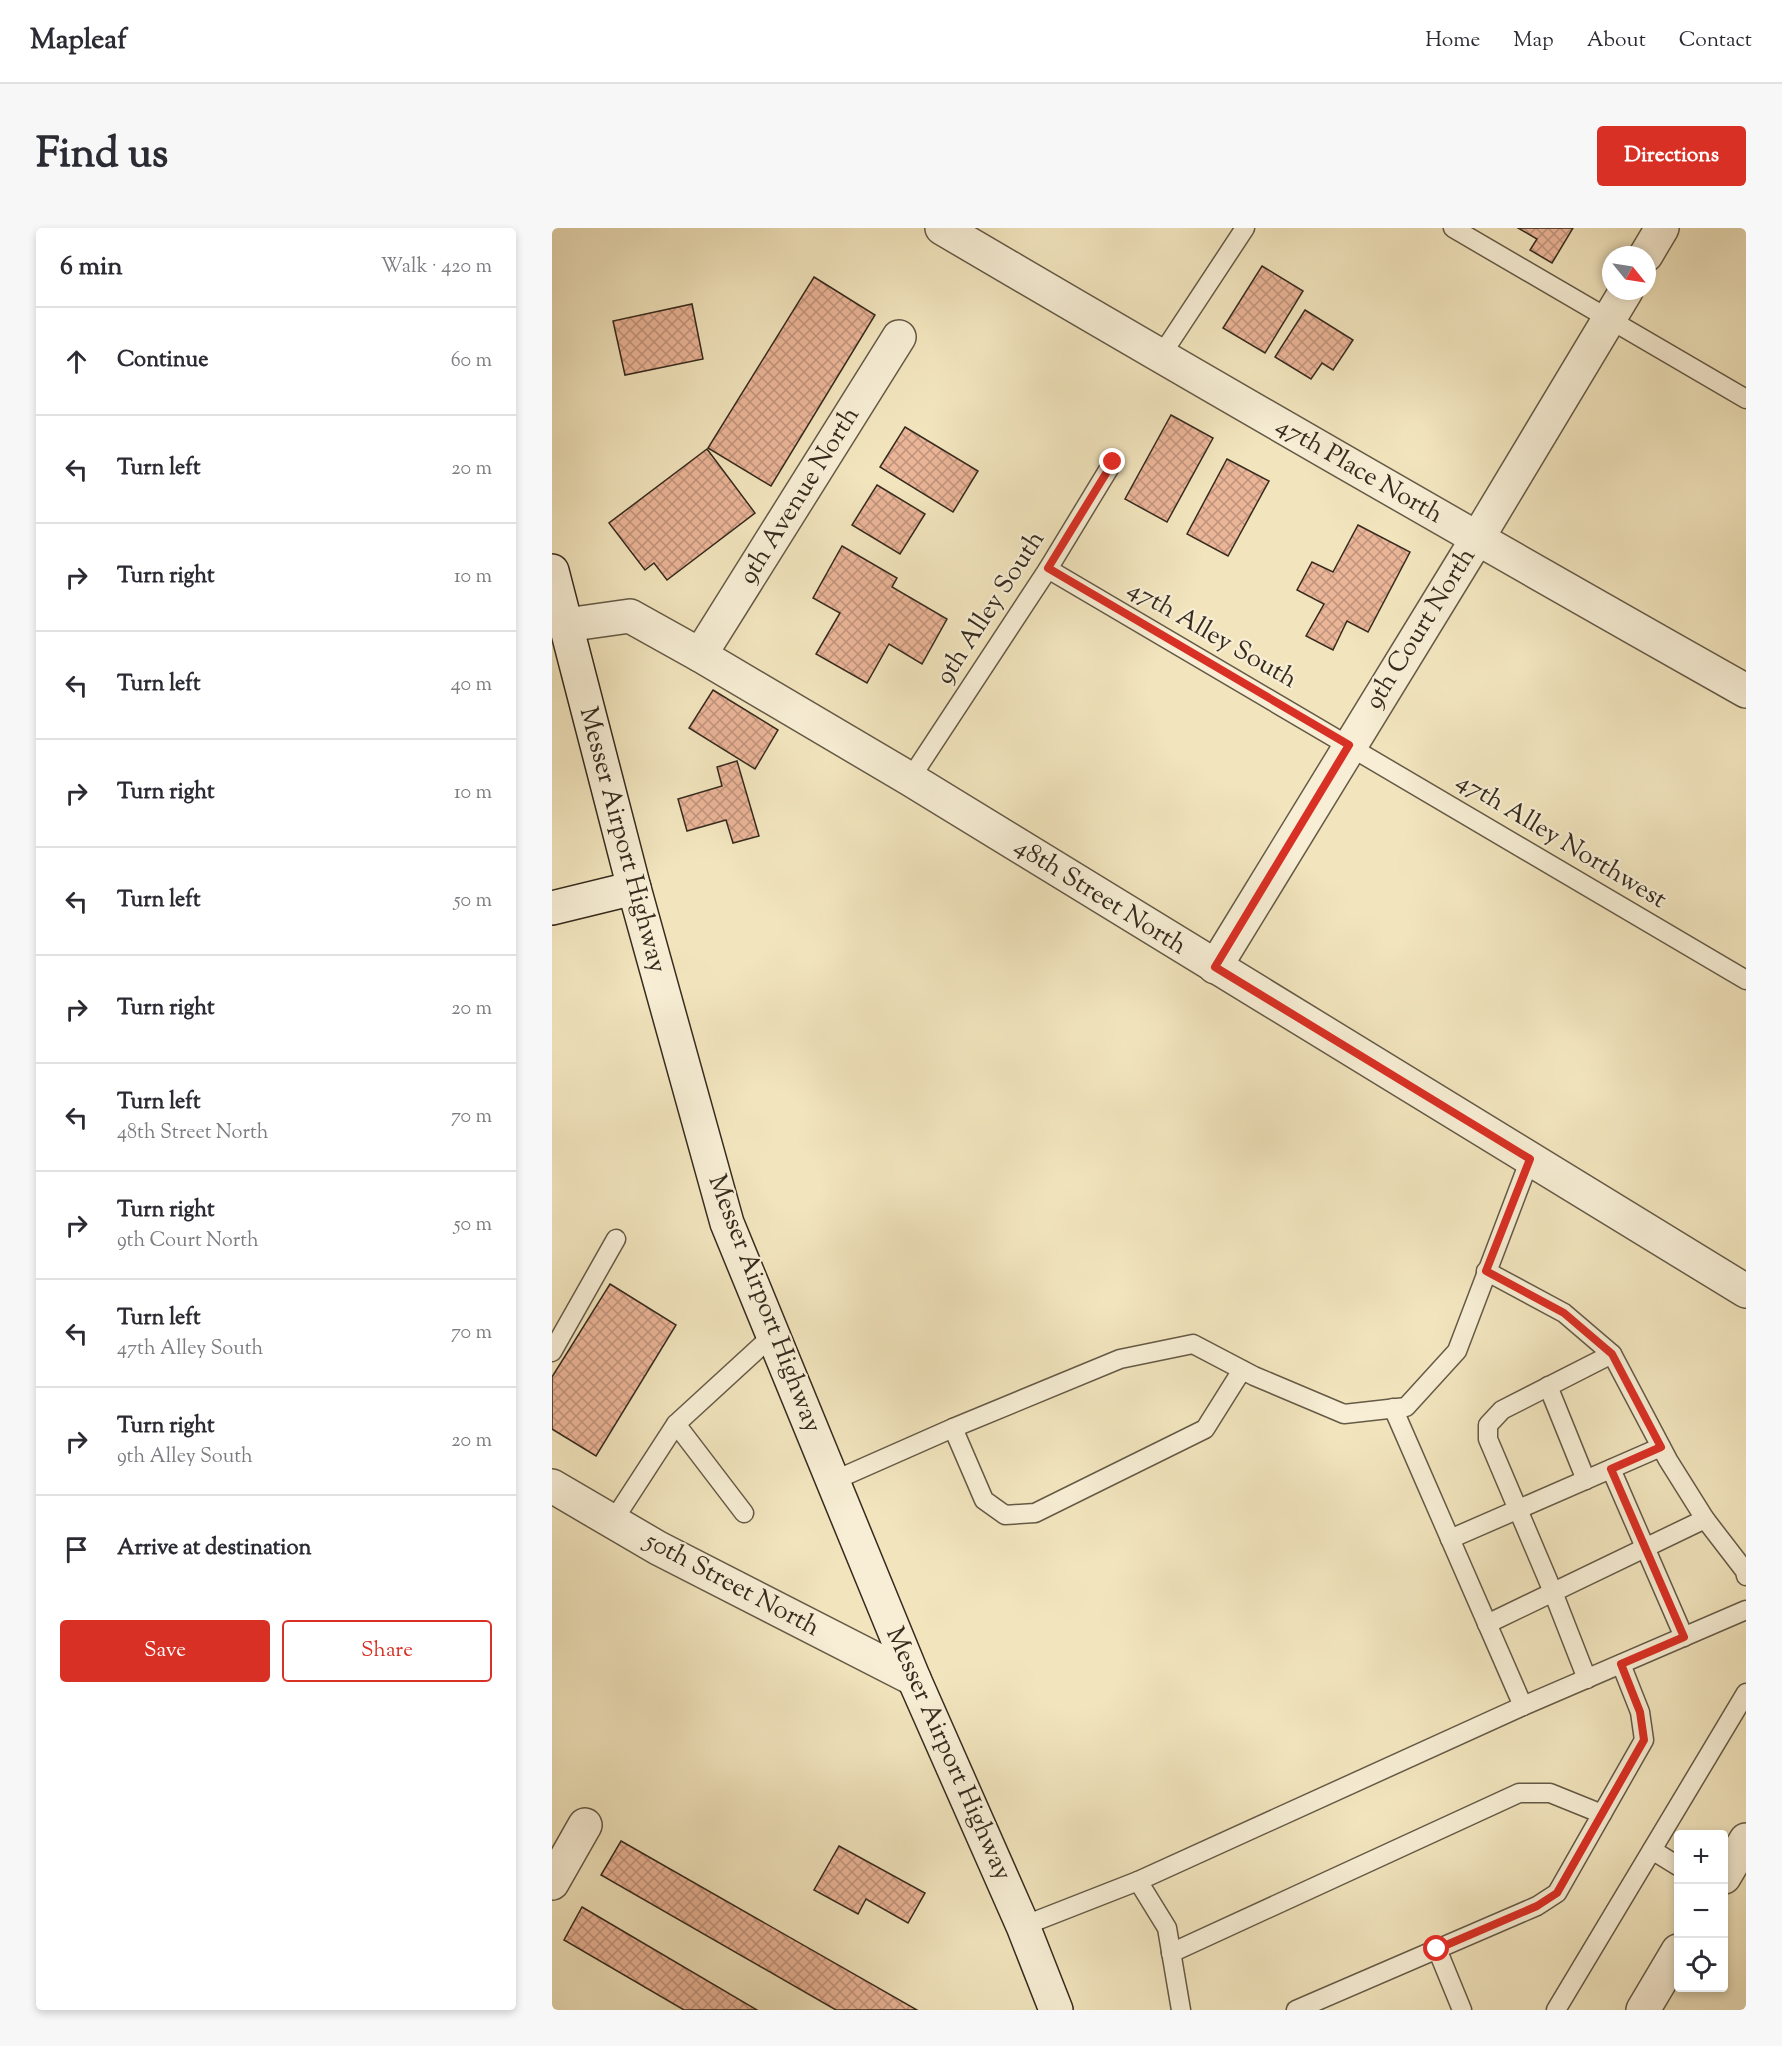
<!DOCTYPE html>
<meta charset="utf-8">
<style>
body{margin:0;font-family:"Sorts Mill Goudy",serif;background:#f7f7f7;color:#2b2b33}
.controls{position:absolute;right:18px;bottom:18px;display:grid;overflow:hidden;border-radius:6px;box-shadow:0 3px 9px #0003}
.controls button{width:54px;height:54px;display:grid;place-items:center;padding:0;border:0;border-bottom:2px solid #e1e1e2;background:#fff;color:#2b2b33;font:30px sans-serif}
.compass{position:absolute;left:1050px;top:18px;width:54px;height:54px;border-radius:50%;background:#fff;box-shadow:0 3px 9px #0003;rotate:120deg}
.stop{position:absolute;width:18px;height:18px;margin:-14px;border:4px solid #d93025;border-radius:50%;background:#fff}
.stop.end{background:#d93025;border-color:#fff;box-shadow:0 2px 6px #0008}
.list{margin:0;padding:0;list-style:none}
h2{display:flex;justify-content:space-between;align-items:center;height:78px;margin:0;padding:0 24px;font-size:26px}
h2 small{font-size:20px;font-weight:400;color:#7c7c81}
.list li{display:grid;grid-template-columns:39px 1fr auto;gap:18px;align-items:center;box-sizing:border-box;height:108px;padding:0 24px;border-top:2px solid #e1e1e2}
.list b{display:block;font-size:22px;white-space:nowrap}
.list p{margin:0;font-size:20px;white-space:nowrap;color:#7c7c81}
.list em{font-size:20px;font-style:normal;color:#7c7c81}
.actions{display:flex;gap:12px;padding:18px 24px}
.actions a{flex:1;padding:14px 0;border:2px solid #d93025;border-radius:6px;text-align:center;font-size:21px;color:#d93025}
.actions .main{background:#d93025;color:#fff}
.icon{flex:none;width:33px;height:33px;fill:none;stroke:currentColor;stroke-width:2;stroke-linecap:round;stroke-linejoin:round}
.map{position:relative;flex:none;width:1194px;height:1782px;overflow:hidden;border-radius:6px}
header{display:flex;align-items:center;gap:36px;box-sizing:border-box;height:84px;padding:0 30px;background:#fff;border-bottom:2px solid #e1e1e2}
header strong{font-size:28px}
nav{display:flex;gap:33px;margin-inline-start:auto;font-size:21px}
.intro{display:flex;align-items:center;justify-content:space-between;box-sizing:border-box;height:144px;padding:0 36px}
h1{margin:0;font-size:42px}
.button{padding:15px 27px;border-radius:6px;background:#d93025;color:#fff;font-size:21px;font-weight:700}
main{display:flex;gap:36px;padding:0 36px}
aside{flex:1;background:#fff;border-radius:6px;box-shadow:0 3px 9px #0003}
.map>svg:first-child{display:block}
</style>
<header>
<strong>Mapleaf</strong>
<nav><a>Home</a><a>Map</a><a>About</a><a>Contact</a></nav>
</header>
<div class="intro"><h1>Find us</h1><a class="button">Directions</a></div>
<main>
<aside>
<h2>6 min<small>Walk · 420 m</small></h2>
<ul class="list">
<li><svg class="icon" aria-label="ahead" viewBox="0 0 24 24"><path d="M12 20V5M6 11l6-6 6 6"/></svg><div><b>Continue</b></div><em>60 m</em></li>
<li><svg class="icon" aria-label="left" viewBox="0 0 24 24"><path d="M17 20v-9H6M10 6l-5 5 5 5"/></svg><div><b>Turn left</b></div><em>20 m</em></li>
<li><svg class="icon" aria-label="right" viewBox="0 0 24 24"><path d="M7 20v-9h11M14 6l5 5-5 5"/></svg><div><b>Turn right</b></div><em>10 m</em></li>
<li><svg class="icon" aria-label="left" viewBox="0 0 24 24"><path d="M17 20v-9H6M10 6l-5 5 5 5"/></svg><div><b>Turn left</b></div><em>40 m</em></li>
<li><svg class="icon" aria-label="right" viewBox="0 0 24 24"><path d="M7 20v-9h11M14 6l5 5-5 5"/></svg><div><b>Turn right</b></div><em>10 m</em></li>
<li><svg class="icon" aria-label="left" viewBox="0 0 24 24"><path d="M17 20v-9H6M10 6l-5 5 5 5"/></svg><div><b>Turn left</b></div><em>50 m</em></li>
<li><svg class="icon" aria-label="right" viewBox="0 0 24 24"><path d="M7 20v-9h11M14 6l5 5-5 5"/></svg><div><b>Turn right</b></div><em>20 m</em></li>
<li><svg class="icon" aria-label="left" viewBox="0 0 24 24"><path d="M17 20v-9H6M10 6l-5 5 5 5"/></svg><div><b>Turn left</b><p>48th Street North</p></div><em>70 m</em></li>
<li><svg class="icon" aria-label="right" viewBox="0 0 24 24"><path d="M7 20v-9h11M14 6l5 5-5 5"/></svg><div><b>Turn right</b><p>9th Court North</p></div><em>50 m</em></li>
<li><svg class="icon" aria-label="left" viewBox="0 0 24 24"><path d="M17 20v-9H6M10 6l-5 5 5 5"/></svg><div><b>Turn left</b><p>47th Alley South</p></div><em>70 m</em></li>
<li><svg class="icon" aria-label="right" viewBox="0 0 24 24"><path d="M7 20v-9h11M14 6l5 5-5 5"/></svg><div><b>Turn right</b><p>9th Alley South</p></div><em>20 m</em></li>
<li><svg class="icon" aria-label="arrive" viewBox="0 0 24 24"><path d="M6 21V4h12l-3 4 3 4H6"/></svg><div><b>Arrive at destination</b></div></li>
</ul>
<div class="actions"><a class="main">Save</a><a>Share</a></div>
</aside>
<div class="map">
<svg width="1194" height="1782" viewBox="0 0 1194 1782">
<defs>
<pattern id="building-cross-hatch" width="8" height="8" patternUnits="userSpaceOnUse" patternTransform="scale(1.5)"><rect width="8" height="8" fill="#ebb598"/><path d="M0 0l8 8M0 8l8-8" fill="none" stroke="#bf937b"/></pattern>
</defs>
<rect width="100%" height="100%" fill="#f2e5be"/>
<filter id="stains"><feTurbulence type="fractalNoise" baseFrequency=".00333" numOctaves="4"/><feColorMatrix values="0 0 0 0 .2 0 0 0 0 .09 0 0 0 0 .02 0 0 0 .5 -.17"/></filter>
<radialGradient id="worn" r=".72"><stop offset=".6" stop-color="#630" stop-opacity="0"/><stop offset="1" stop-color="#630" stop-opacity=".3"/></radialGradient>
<g fill="url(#building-cross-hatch)" stroke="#362b1e" stroke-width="1.5">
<polygon points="966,0 1021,0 1000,35 978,22 985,11"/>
<polygon points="710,38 751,63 713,125 671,100"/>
<polygon points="262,49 323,87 219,258 156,220"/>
<polygon points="140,76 151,131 73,147 61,93"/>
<polygon points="753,82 801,112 781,142 770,135 759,151 723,129"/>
<polygon points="619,187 661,210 615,294 573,271"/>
<polygon points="353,199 426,243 401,284 328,239"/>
<polygon points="155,221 203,285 115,352 102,335 93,342 57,295"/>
<polygon points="675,231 717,253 676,328 635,306"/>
<polygon points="325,257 373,286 348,326 300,297"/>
<polygon points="806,297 858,324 816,404 795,393 781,422 754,408 772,376 745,362 760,334 781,344"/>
<polygon points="290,318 345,350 340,359 395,391 370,436 337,416 315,455 264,426 288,385 261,370"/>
<polygon points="161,462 226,502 203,541 137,500"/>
<polygon points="185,533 207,608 181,615 174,592 135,603 126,571 170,558 165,539"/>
<polygon points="58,1056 124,1097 44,1228 0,1201 0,1149"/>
<polygon points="69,1613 365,1782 284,1782 49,1647"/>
<polygon points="287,1618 373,1665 356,1695 314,1671 306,1686 262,1662"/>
<polygon points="30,1679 205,1782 132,1782 12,1712"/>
</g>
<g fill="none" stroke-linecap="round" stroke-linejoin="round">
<defs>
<g id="service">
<polyline points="901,0 1194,171"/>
<polyline points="608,129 693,0"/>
<polyline points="496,341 1194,752"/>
<polyline points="358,551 496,341 561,234"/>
<polyline points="934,1043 1012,1085 1060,1126 1116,1232 1153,1291 1193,1343 1194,1348"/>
<polyline points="0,1124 64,1011"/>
<polyline points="996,1158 1034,1252"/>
<polyline points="841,1180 971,1478 1194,1382"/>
<polyline points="124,1196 192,1285"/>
<polyline points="401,1200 432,1272 453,1287 483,1285 653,1201 690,1142"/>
<polyline points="1059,1241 1132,1409"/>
<polyline points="281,1253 401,1200 568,1131 641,1116 702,1148 792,1186 854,1179 905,1123 978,931"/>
<polyline points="61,1293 124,1196 221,1107"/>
<polyline points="898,1311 1109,1219"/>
<polyline points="935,1396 1153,1291"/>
<polyline points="1035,1451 1001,1364 936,1211 936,1197 950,1182 1060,1126"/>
<polyline points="1100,1622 1126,1638"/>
<polyline points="586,1653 971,1478"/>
<polyline points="471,1698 586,1653 615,1700 629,1782"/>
<polyline points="885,1721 910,1782"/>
<polyline points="619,1725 967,1565 998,1565 1050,1586"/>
<polyline points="744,1782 985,1678 1005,1665 1092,1512 1088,1484 1069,1436"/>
<polyline points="1004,1782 1194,1465"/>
</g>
<g id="minor">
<path d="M390,0C657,157 925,311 1194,463"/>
<polyline points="1094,27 1110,0"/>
<polyline points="14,397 78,388 148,427 358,551 1194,1063"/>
<polyline points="148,427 347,109"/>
<polyline points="663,739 925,311 1074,63"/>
<polyline points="0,1258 106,1320 362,1451"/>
<polyline points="1172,1649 1194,1612"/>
<polyline points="0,1655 33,1597"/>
<polyline points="1091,1782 1126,1723"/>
</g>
<g id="secondary">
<polyline points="0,343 82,660 175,995 362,1451 471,1698 504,1782"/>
<polyline points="0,680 82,660"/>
</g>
</defs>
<use href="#service" stroke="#655a46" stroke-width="21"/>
<use href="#minor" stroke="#655a46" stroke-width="36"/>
<use href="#secondary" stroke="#362b1e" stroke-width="36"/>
<use href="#service" stroke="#f7eed5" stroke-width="18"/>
<use href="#minor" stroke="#f7eed5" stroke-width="33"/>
<use href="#secondary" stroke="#f7eed5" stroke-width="33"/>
</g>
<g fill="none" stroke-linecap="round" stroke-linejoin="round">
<polyline stroke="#d93025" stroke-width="8" points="561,234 496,340 797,517 663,739 978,931 934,1043 1012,1085 1060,1126 1109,1219 1059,1241 1132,1409 1069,1436 1088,1484 1092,1512 1005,1665 985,1678 885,1721"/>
</g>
<g text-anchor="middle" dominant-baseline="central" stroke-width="4.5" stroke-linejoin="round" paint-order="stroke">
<g font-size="26" fill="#362b1e" stroke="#f7eed5">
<text transform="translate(807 243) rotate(30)">47th Place North</text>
<text transform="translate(248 268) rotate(-58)">9th Avenue North</text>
<text transform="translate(439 380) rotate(-57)">9th Alley South</text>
<text transform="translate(869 401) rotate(-58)">9th Court North</text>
<text transform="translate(660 407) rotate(30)">47th Alley South</text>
<text transform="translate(70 612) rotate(75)">Messer Airport Highway</text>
<text transform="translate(1009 613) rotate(31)">47th Alley Northwest</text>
<text transform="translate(548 669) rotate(32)">48th Street North</text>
<text transform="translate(212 1076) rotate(69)">Messer Airport Highway</text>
<text transform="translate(180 1357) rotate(28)">50th Street North</text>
<text transform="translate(396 1526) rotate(66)">Messer Airport Highway</text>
</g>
</g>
<rect width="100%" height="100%" filter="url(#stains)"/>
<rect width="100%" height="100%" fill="url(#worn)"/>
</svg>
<div class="controls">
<button>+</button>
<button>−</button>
<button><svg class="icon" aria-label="locate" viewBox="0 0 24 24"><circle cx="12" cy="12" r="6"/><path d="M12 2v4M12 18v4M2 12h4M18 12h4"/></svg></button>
</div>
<svg class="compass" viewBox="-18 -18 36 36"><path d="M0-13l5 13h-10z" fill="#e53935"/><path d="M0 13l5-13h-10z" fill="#7c7c81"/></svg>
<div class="stop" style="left:885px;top:1721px"></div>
<div class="stop end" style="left:561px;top:234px"></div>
</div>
</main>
